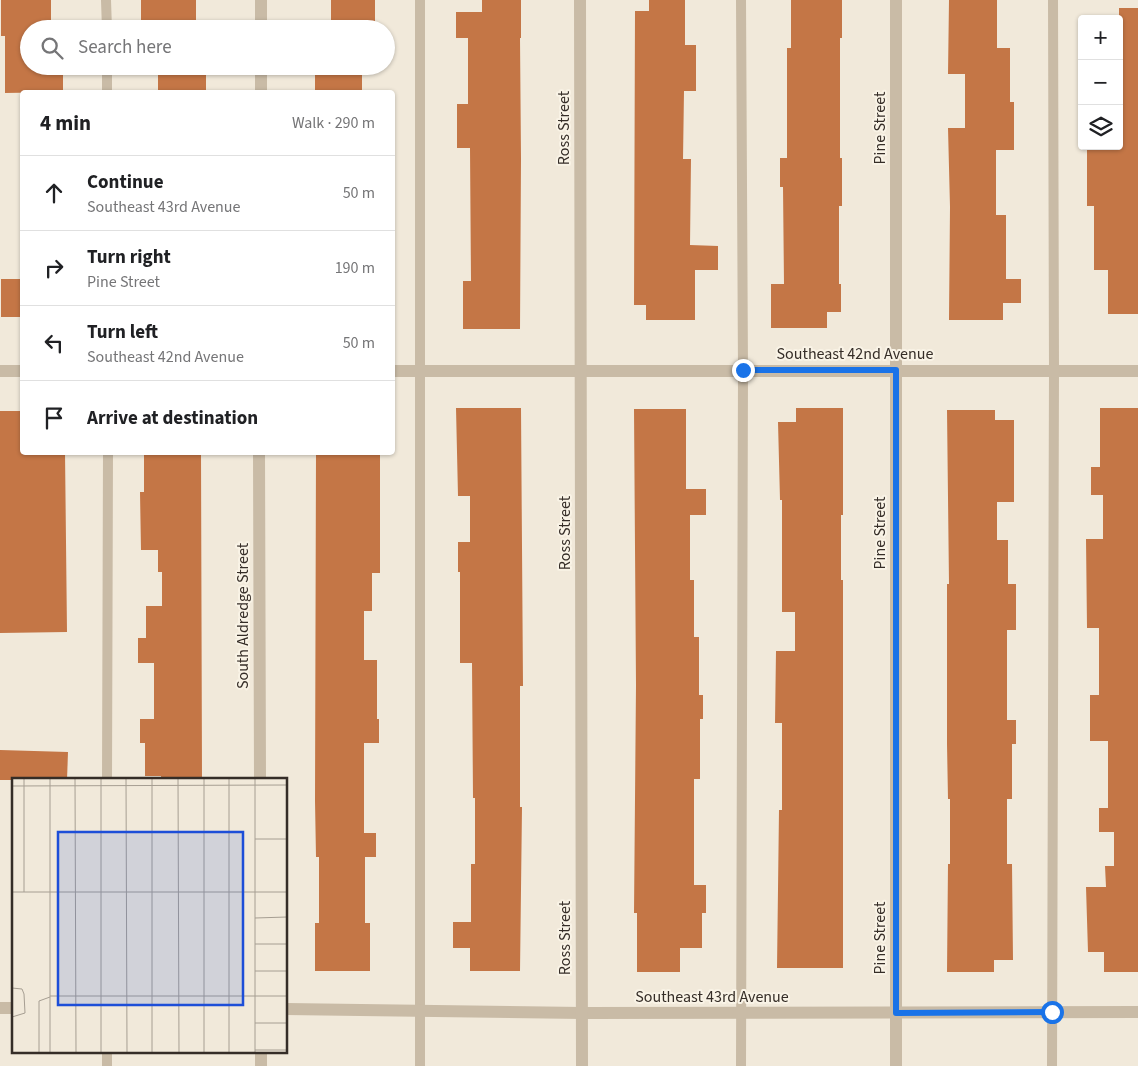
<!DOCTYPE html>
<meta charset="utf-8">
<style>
body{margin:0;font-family:"Source Sans 3",sans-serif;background:#f6f6f6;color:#202124}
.controls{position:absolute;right:15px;top:15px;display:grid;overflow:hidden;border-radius:5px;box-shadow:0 1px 4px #0004}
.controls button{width:45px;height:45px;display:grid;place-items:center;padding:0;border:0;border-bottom:1px solid #e0e0e0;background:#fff;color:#202124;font:25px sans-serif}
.stop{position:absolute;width:15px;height:15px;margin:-11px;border:4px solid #1a73e8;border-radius:50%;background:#fff}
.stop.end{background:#1a73e8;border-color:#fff;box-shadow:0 1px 5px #0008}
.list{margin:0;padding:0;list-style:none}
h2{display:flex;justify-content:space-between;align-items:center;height:65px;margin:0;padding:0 20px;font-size:21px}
h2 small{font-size:16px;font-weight:400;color:#757577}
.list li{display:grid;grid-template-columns:32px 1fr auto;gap:15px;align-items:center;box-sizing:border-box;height:75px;padding:0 20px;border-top:1px solid #e0e0e0}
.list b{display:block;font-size:19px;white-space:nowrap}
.list p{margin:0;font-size:16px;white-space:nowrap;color:#757577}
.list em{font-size:16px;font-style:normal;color:#757577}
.icon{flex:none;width:28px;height:28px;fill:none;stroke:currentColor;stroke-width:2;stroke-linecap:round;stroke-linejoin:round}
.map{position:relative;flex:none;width:1138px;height:1066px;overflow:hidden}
.search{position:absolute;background:#fff;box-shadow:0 1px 4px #0004;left:20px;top:20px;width:375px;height:55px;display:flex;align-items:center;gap:12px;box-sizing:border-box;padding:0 18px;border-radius:28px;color:#757577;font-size:19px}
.panel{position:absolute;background:#fff;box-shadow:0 1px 4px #0004;left:20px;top:90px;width:375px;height:365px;border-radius:5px}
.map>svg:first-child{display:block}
</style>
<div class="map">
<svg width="1138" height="1066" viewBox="0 0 1138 1066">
<rect width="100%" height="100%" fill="#f1e9da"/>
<g fill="#c47646">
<polygon points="1,0 51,0 51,29 29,29 29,66 45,66 45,70 63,70 63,92 5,93 5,36 1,36"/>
<polygon points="141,0 196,0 196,29 154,29 154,25 141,25"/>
<rect x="331" y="0" width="44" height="29"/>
<polygon points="482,0 521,0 521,38 520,38 521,159 520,329 463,329 463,281 471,281 470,148 457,148 457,104 468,104 468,38 456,38 456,12 482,12"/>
<polygon points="649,0 685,0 685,45 696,45 696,91 684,91 683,159 691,159 690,245 718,246 718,270 695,270 695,320 646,320 646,305 634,305 635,11 649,11"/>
<polygon points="791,0 842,0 842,38 840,38 840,158 842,158 842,206 839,206 839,284 841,284 841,312 827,312 827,328 771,328 771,284 784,284 783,187 780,187 780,158 787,158 787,48 791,48"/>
<polygon points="949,0 997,0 997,48 1010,48 1010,102 1014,102 1014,150 996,150 996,215 1006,215 1006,279 1021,279 1021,303 1003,303 1003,320 949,320 950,207 948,128 965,128 965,74 948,74"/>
<polygon points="1119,8 1138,8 1138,314 1108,314 1108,270 1094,270 1094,206 1087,206 1087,146 1119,146"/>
<rect x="158" y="66" width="48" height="26"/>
<rect x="315" y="66" width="47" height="26"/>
<rect x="1" y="279" width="21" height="38"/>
<polygon points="456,408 521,408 523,686 520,686 520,807 522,807 520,971 470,971 470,948 453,948 453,922 471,922 471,864 475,864 475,798 473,798 472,663 460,663 460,572 458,572 458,542 470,542 470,496 458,496"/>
<polygon points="796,408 843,408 843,515 841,515 841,580 843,580 843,968 777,968 779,810 782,810 782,723 775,723 776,651 795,651 795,612 782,612 782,500 780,500 778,422 796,422"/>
<polygon points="1100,408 1138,408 1138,972 1104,972 1104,952 1088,952 1086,887 1106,887 1105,866 1114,866 1114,832 1099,832 1099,808 1108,808 1108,741 1090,741 1090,695 1099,695 1099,628 1087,628 1086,539 1103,539 1103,495 1091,495 1091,467 1100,467"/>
<polygon points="634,409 686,409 686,489 706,489 706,515 690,515 690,580 694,580 694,637 699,637 699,695 703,695 703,719 700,719 700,779 694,779 694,885 706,885 706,913 702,913 702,948 680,948 680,972 637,972 637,913 634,913 636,685"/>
<polygon points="947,410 995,410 995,420 1014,420 1014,502 997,502 997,540 1008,540 1008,584 1016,584 1016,630 1007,630 1007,720 1016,720 1016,744 1012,744 1012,799 1007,799 1007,864 1012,864 1013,960 994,960 994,972 947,972 948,864 950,864 950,799 948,799 947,744 947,584 949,584"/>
<polygon points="0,411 22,411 22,452 65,452 67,632 0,633"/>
<polygon points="144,452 201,452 202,780 161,780 161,776 145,776 145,743 140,743 140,719 154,719 154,663 138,663 138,638 146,638 146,606 162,606 162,572 158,572 158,550 141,550 140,492 144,492"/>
<polygon points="316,452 380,452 380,573 372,573 372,611 364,611 364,660 377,660 377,719 379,719 379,743 364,743 364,833 376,833 376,857 365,857 365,923 370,923 370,971 315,971 315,923 319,923 319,857 316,857 315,801"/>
<polygon points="0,750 68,752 67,780 0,780"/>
</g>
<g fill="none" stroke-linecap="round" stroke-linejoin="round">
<g stroke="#c9bba6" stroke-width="10">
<polyline points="106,0 107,29"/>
<polyline points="420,0 420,1066"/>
<polyline points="107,66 107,92"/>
<polyline points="107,780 108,452"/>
<polyline points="107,1052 107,1066"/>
<polyline points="741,1066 743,371 741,0"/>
<polyline points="1052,1066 1054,371 1053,0"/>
</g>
<g stroke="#c9bba6" stroke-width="12">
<polyline points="896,0 896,1066"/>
<polyline points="261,29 261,0"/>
<polyline points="261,92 261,66"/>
<polyline points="0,371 22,371"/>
<polyline points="392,371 1138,371"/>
<polyline points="259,452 260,780"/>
<polyline points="0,1008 14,1008"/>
<polyline points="286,1009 582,1013 1138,1012"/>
<polyline points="261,1052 261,1066"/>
</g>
<polyline stroke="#c9bba6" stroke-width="12" points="580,0 582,1066"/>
</g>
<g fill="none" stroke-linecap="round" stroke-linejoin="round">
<polyline stroke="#1a73e8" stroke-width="6" points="743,370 896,370 896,1013 1052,1012"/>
</g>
<g text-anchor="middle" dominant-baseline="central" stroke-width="4" stroke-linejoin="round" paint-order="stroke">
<g font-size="16" fill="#352d27" stroke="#f9f3e6">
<text transform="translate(564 128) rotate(-90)">Ross Street</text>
<text transform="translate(880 128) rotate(-90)">Pine Street</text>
<text x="855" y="354">Southeast 42nd Avenue</text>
<text transform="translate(565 533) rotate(-90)">Ross Street</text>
<text transform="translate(880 533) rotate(-90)">Pine Street</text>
<text transform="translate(243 616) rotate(-90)">South Aldredge Street</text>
<text transform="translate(565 938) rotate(-90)">Ross Street</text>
<text transform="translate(880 938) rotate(-90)">Pine Street</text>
<text x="712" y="997">Southeast 43rd Avenue</text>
</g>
</g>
<g transform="translate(12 778)">
<rect width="275" height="275" fill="#f1e9da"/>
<path fill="none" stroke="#a69e92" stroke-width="1" d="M63,0L64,275M114,0L115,275M140,0V275M166,0L167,275M192,0V275M243,0V275M0,8L275,7M243,61H275M0,114H275M12,114V0M243,140L275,139M243,166H275M243,193H275M0,210L10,211L12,216L13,235L0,239M38,218H275M243,245H275M243,272H275M27,275V223L38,219M38,275V0M89,275V0M217,275V0"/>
<path fill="#1d4ed8" fill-opacity="0.15" stroke="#1d4ed8" stroke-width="2.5" d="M46,54H231V227H46Z"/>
<rect width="275" height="275" fill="none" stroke="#352d27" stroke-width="2.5"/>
</g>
</svg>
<div class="controls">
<button>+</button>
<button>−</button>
<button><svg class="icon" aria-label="layers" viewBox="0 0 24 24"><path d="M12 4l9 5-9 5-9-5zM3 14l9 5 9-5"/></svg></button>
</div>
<div class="stop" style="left:1052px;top:1012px"></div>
<div class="stop end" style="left:743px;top:370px"></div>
<div class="search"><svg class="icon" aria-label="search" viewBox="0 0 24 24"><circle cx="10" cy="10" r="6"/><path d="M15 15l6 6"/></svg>Search here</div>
<section class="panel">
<h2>4 min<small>Walk · 290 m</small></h2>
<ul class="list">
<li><svg class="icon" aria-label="ahead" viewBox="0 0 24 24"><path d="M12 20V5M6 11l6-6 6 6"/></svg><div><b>Continue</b><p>Southeast 43rd Avenue</p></div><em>50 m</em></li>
<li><svg class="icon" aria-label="right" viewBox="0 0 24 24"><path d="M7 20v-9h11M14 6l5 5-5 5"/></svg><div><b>Turn right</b><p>Pine Street</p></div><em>190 m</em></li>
<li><svg class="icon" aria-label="left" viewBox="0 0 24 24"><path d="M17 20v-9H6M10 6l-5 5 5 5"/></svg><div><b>Turn left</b><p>Southeast 42nd Avenue</p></div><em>50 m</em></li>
<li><svg class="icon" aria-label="arrive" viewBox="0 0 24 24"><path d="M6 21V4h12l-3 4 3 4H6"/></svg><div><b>Arrive at destination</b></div></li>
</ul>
</section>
</div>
